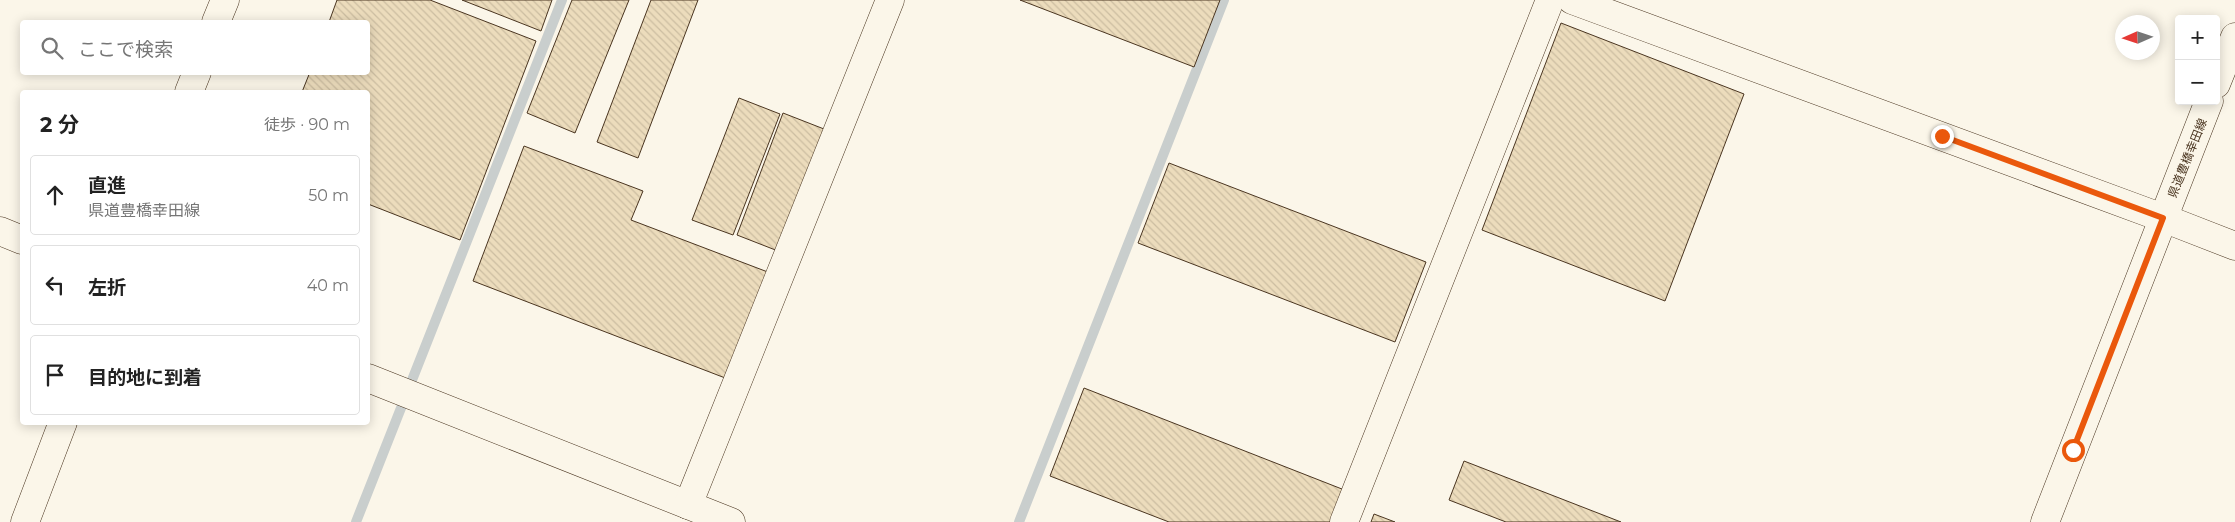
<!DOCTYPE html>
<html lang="ja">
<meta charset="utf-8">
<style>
body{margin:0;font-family:Montserrat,"Noto Sans JP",sans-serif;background:#f2f2f2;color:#222}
.controls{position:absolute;right:15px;top:15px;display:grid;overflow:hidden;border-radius:5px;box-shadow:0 2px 12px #0003}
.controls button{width:45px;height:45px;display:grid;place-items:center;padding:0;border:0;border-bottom:1px solid #e0e0e0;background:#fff;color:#222;font:25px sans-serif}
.compass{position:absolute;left:2115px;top:15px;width:45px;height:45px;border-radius:50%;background:#fff;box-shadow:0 2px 12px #0003;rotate:267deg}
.stop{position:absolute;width:15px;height:15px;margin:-11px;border:4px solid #ea580c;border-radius:50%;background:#fff}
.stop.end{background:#ea580c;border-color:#fff;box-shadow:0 1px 5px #0008}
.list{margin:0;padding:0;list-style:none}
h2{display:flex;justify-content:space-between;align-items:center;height:65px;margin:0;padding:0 20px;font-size:21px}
h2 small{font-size:16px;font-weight:400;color:#767676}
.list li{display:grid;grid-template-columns:32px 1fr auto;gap:15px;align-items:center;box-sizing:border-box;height:80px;margin:0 10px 10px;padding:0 10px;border:1px solid #e0e0e0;border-radius:5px}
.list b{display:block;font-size:19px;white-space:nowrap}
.list p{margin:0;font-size:16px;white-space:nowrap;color:#767676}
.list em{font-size:16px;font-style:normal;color:#767676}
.icon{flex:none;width:28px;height:28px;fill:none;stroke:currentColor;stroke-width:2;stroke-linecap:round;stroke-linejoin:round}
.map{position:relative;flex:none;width:2235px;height:522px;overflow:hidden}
.search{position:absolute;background:#fff;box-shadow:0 2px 12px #0003;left:20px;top:20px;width:350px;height:55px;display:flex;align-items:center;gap:12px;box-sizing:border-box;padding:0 18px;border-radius:5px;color:#767676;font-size:19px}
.panel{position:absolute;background:#fff;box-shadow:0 2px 12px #0003;left:20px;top:90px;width:350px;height:335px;border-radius:5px}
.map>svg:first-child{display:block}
</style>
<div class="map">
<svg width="2235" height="522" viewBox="0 0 2235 522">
<defs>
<pattern id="building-back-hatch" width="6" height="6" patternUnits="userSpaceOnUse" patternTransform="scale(1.25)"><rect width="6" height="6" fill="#ecdcbc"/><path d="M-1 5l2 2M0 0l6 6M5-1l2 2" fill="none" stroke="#ccbda1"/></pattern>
</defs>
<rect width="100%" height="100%" fill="#fbf6e9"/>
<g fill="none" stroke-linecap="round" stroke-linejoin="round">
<g stroke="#c9cecd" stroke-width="10">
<polyline points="356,522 562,0"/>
<polyline points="1019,522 1224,0"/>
</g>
</g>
<g fill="url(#building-back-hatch)" stroke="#4a3520">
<polygon points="337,0 430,0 536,41 460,240 368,204 368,92 302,92 310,72 368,72 368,22 329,22"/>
<polygon points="462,0 552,0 541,31"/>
<polygon points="572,0 629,0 575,133 527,113"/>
<polygon points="651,0 698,0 638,158 597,142"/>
<polygon points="1020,0 1220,0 1194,67"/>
<polygon points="1561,23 1744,94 1665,301 1482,230"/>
<polygon points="739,98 780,114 733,235 692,220"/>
<polygon points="783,113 824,129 778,251 737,235"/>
<polygon points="524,146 643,191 631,220 773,274 733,381 473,281"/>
<polygon points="1169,163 1426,262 1395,342 1138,243"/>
<polygon points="1084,388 1347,491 1335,522 1169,522 1050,476"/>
<polygon points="1464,461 1621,522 1506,522 1449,500"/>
<polygon points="1374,514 1395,522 1371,522"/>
</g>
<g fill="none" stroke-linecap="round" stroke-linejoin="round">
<defs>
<g id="minor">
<polyline points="1572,0 2163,218 2235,246"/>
<polyline points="216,22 225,0"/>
<polyline points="189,92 197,72"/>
<polyline points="0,231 22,240"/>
<polyline points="368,378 731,522"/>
<polyline points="688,505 890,0"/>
<polyline points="25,522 63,422"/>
<polyline points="1344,522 1550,0"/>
</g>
<g id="major">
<polyline points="2216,84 2235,37"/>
<polyline points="2045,522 2209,101"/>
</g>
</defs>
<use href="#minor" stroke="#4a3520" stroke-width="29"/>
<use href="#major" stroke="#4a3520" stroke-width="29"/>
<use href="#minor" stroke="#fbf6e9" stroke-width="28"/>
<use href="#major" stroke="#fbf6e9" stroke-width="28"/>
</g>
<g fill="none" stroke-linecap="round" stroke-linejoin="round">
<polyline stroke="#ea580c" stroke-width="6" points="1942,136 2163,218 2073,450"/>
</g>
<g text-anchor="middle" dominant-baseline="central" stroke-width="4" stroke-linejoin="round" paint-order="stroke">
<g font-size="12" fill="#4a3520" stroke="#fbf6e9">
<text transform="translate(2187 158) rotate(-68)">県道豊橋幸田線</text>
</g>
</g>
</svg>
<div class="controls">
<button>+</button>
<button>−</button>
</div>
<svg class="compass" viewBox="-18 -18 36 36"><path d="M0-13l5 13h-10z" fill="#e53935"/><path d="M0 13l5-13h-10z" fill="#767676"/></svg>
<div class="stop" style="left:2073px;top:450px"></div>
<div class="stop end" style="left:1942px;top:136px"></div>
<div class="search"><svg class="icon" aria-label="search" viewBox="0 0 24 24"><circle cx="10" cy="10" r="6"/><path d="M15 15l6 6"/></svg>ここで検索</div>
<section class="panel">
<h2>2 分<small>徒歩 · 90 m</small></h2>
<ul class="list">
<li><svg class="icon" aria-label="ahead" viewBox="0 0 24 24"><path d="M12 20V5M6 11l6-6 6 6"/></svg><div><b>直進</b><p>県道豊橋幸田線</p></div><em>50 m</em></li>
<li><svg class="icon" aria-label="left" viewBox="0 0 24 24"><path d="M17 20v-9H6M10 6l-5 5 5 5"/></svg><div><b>左折</b></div><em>40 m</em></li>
<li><svg class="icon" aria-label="arrive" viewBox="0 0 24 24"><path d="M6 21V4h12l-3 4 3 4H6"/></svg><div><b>目的地に到着</b></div></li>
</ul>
</section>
</div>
